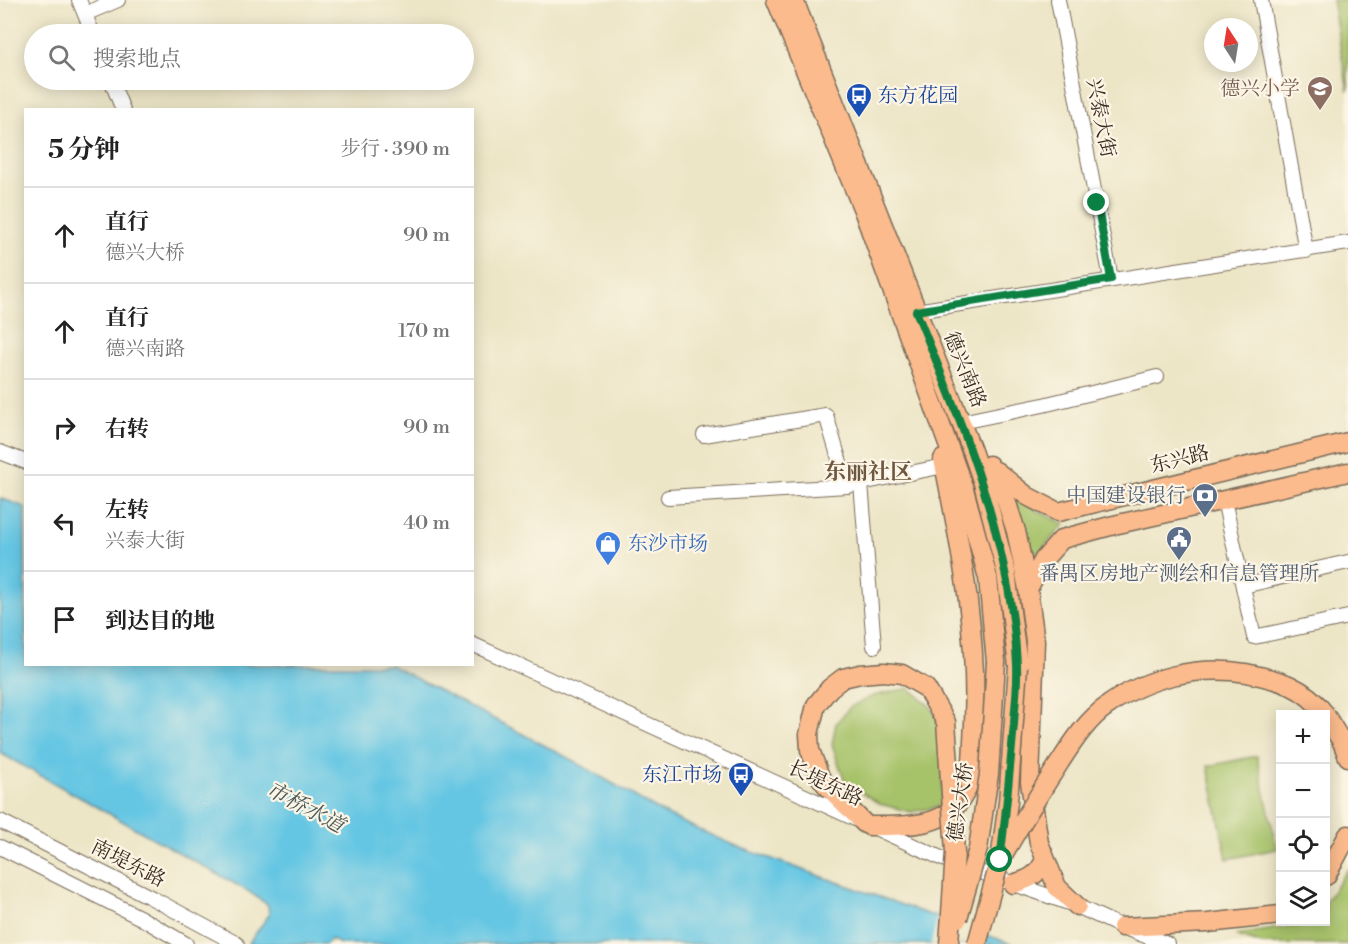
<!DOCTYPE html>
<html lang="zh">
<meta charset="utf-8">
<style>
body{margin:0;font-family:"Libre Bodoni","Noto Serif SC",serif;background:#f2f2f2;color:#222}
.controls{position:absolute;right:18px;bottom:18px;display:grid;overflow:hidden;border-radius:0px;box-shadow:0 3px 15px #0003}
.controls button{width:54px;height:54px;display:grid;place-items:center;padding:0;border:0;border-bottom:2px solid #e0e0e0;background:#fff;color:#222;font:30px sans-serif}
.compass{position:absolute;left:1204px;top:18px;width:54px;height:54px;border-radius:50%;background:#fff;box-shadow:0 3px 15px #0003;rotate:348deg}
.stop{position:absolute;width:18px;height:18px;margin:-14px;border:4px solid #0b8043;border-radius:50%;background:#fff}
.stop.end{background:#0b8043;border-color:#fff;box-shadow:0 2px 6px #0008}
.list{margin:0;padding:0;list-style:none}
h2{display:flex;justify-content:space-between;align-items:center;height:78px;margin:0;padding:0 24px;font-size:26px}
h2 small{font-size:20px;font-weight:400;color:#767676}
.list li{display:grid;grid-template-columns:39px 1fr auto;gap:18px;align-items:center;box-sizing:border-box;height:96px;padding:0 24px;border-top:2px solid #e0e0e0}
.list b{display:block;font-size:22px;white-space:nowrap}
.list p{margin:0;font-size:20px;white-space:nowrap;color:#767676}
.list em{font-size:20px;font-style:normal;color:#767676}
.icon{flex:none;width:33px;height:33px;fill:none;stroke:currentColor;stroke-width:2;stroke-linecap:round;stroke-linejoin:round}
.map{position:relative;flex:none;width:1348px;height:944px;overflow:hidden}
.search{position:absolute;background:#fff;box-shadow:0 3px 15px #0003;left:24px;top:24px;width:450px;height:66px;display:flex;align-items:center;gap:15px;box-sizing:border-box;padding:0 21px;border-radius:33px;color:#767676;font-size:22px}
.panel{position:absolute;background:#fff;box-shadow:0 3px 15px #0003;left:24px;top:108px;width:450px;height:558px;border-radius:0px}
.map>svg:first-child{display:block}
</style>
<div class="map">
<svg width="1348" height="944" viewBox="0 0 1348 944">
<rect width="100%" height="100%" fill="#fcf5e5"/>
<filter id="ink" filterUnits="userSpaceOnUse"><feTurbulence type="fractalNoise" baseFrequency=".0167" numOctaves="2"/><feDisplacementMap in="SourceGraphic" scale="12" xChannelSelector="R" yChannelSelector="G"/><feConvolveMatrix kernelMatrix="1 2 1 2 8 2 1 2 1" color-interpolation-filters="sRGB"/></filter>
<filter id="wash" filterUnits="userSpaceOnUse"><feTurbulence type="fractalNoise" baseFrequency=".008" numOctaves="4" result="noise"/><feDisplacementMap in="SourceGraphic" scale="24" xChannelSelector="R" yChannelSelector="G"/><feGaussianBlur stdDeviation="1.35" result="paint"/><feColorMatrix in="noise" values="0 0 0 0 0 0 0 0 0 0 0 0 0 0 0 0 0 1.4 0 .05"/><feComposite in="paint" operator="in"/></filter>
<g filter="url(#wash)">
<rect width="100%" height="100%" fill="#ece5c6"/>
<g fill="#a7c36a" stroke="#717644" stroke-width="1.5">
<polygon points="1332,0 1348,0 1348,91"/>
<polygon points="1007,490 1036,510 1065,524 1027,565"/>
<path d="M909,688C917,695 927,702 933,710C946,726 943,785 941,806L911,812L880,804L845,782L832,745L836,723L851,706L873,696Z"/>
<polygon points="1257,756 1277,849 1227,859 1208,766"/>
<polygon points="1348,869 1348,944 1263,944 1235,935 1309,924 1311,922 1326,922 1326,901"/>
</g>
<polygon fill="#65c6e3" stroke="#507880" stroke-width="1.5" points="0,498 25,507 26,664 391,665 574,761 663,813 695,828 741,848 1012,944 340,944 332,939 326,944 248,944 269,915 268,905 246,890 0,753"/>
<polygon fill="#ece5c6" points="938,915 987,932 984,944 931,944"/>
</g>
<g filter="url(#ink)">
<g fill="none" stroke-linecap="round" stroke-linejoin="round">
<defs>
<g id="minor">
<polyline points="79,0 93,34"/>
<polyline points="1058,0 1111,279"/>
<polyline points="1261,0 1306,251"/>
<polyline points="85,14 118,0"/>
<polyline points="111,80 123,110"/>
<polyline points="916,311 1348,243"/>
<polyline points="961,422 1043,405 1157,377"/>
<polyline points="704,435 826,415 847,486"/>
<polyline points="0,452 26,462"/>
<polyline points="861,483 874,646"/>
<polyline points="668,497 847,486 944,466"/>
<polyline points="1224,500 1254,637 1348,617"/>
<polyline points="1243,586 1348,562"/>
<polyline points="472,644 943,859 1077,906 1122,927 1167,944"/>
<polyline points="0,821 152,898 237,944"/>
<polyline points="0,847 141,918 186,944"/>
</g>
<g id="major">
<polyline points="776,0 863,210 964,489 988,578 996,662"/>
<polyline points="794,0 971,448 983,483 1006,572 1018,666"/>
<polyline points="989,465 1005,497 1016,531 1028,589 1035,641 1030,782 1039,843 1057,887 1077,906"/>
<polyline points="996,471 1027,496 1058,512 1348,442"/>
<polyline points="1028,589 1044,559 1062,539 1114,525 1348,472"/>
<polyline points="1326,716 1342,742 1348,757"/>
<polyline points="826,785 865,824"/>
<path d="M869,826C900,826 943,829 962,798C973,781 972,760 973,741C980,644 962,553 943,459"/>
<polyline points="1326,876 1348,835"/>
<path d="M1013,884C1030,879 1037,876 1045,860"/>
<polyline points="1122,927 1208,923 1280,915"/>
</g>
</defs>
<use href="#minor" stroke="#796b59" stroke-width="16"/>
<use href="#major" stroke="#796b59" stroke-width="21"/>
<use href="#minor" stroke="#fff" stroke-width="14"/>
<use href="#major" stroke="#fbbb8d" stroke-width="18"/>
<defs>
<g id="major-bridge">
<polyline points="826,785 820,777 810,750 809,734 816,705 830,688 843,678 860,674 884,672 902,674 926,688 946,722 955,852 949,944"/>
<path d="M1000,860C1019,827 1039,794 1060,762C1073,742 1087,720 1107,706C1146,677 1199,665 1246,673C1280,680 1304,686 1325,714"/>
<polyline points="958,918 978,849 989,774 996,662"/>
<polyline points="977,944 1000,860 1008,802 1018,666"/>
</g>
</defs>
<use href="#major-bridge" stroke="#796b59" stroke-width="21" stroke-linecap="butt"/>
<use href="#major-bridge" stroke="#fbbb8d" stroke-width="18"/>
</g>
</g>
<g fill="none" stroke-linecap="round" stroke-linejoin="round" filter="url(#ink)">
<path stroke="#0b8043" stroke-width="8" d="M1000,860C1006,814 1010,769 1014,724C1015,704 1018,684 1017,664C1011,539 962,425 916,311L1111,279L1097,203"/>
</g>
<defs>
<symbol id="school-pin" viewBox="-11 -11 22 30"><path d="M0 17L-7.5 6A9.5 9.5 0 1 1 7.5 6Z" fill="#8d6e63" stroke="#fcf5e5"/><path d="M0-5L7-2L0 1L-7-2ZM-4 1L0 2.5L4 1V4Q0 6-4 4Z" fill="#fff"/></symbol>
<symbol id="bus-pin" viewBox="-11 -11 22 30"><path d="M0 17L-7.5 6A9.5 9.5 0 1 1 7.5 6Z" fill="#1a4fb4" stroke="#fcf5e5"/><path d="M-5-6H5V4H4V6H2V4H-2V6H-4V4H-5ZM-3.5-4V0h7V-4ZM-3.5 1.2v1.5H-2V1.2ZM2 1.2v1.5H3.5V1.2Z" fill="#fff"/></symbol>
<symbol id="bank-pin" viewBox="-11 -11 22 30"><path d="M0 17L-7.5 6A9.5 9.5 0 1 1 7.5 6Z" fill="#5c6f8a" stroke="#fcf5e5"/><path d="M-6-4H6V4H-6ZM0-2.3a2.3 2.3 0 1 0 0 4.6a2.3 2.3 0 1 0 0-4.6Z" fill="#fff"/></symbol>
<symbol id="civic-pin" viewBox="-11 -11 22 30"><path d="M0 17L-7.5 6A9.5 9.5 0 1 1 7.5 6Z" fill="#5c6f8a" stroke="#fcf5e5"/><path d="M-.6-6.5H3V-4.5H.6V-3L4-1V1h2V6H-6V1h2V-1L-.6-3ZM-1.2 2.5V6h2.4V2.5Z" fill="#fff"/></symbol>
<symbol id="shop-pin" viewBox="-11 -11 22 30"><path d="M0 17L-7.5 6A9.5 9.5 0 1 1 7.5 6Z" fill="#3f7fe0" stroke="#fcf5e5"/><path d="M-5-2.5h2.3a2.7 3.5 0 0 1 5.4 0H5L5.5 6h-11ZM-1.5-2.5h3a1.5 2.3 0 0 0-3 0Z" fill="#fff"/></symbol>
</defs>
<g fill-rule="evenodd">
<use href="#school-pin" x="1305" y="74" width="30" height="40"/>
<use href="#bus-pin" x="844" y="81" width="30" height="40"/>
<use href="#bank-pin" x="1190" y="481" width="30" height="40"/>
<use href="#civic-pin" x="1164" y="524" width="30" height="40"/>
<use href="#shop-pin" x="593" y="529" width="30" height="40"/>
<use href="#bus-pin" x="726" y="760" width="30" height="40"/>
</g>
<g text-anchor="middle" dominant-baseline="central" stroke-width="4.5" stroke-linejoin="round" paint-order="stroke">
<g font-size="20" fill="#785e54" stroke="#fcf5e5" text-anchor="end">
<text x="1300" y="89">德兴小学</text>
</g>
<g font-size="20" fill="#164399" stroke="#fcf5e5" text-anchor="start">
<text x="878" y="96">东方花园</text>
<text x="722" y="775" text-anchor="end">东江市场</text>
</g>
<g font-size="20" fill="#3b2a1e" stroke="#fcf5e5">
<text transform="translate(1100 118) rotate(79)">兴泰大街</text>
<text transform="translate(964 370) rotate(68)">德兴南路</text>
<text transform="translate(1180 460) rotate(-14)">东兴路</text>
<text transform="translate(825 784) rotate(25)">长堤东路</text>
<text transform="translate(961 802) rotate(-82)">德兴大桥</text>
<text transform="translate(128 864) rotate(27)">南堤东路</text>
</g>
<g font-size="20" fill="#4e5e75" stroke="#fcf5e5" text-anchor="end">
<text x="1186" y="496">中国建设银行</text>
<text x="1179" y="574" text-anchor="middle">番禺区房地产测绘和信息管理所</text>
</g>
<g font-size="20" fill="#366cbe" stroke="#fcf5e5" text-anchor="start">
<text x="628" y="544">东沙市场</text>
</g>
<g font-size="21" font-style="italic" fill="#485959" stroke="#fcf5e5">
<text transform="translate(305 808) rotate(28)">市桥水道</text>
</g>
<g font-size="22" font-weight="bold" fill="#6e5740" stroke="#fcf5e5">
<text x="868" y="472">东丽社区</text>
</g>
</g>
</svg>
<div class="controls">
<button>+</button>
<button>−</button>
<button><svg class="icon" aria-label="locate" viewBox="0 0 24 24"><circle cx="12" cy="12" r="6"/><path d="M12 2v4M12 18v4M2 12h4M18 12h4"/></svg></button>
<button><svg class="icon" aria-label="layers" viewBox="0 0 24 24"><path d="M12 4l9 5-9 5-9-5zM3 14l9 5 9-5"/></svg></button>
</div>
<svg class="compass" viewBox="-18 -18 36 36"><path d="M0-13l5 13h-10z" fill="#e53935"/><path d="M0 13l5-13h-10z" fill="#767676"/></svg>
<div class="stop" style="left:1000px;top:860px"></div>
<div class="stop end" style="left:1097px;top:203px"></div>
<div class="search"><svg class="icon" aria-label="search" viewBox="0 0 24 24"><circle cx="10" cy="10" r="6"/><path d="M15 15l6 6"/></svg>搜索地点</div>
<section class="panel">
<h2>5 分钟<small>步行 · 390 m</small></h2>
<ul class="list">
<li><svg class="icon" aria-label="ahead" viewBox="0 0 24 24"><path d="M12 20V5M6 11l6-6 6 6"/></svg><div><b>直行</b><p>德兴大桥</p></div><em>90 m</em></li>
<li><svg class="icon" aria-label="ahead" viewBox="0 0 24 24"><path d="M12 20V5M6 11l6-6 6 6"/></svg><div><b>直行</b><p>德兴南路</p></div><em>170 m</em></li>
<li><svg class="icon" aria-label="right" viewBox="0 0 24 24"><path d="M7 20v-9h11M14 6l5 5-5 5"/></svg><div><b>右转</b></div><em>90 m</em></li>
<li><svg class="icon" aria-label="left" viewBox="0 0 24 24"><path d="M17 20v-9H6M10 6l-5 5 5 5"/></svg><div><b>左转</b><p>兴泰大街</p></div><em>40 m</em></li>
<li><svg class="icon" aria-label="arrive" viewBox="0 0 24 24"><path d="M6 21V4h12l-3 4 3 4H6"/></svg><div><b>到达目的地</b></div></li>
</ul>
</section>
</div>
